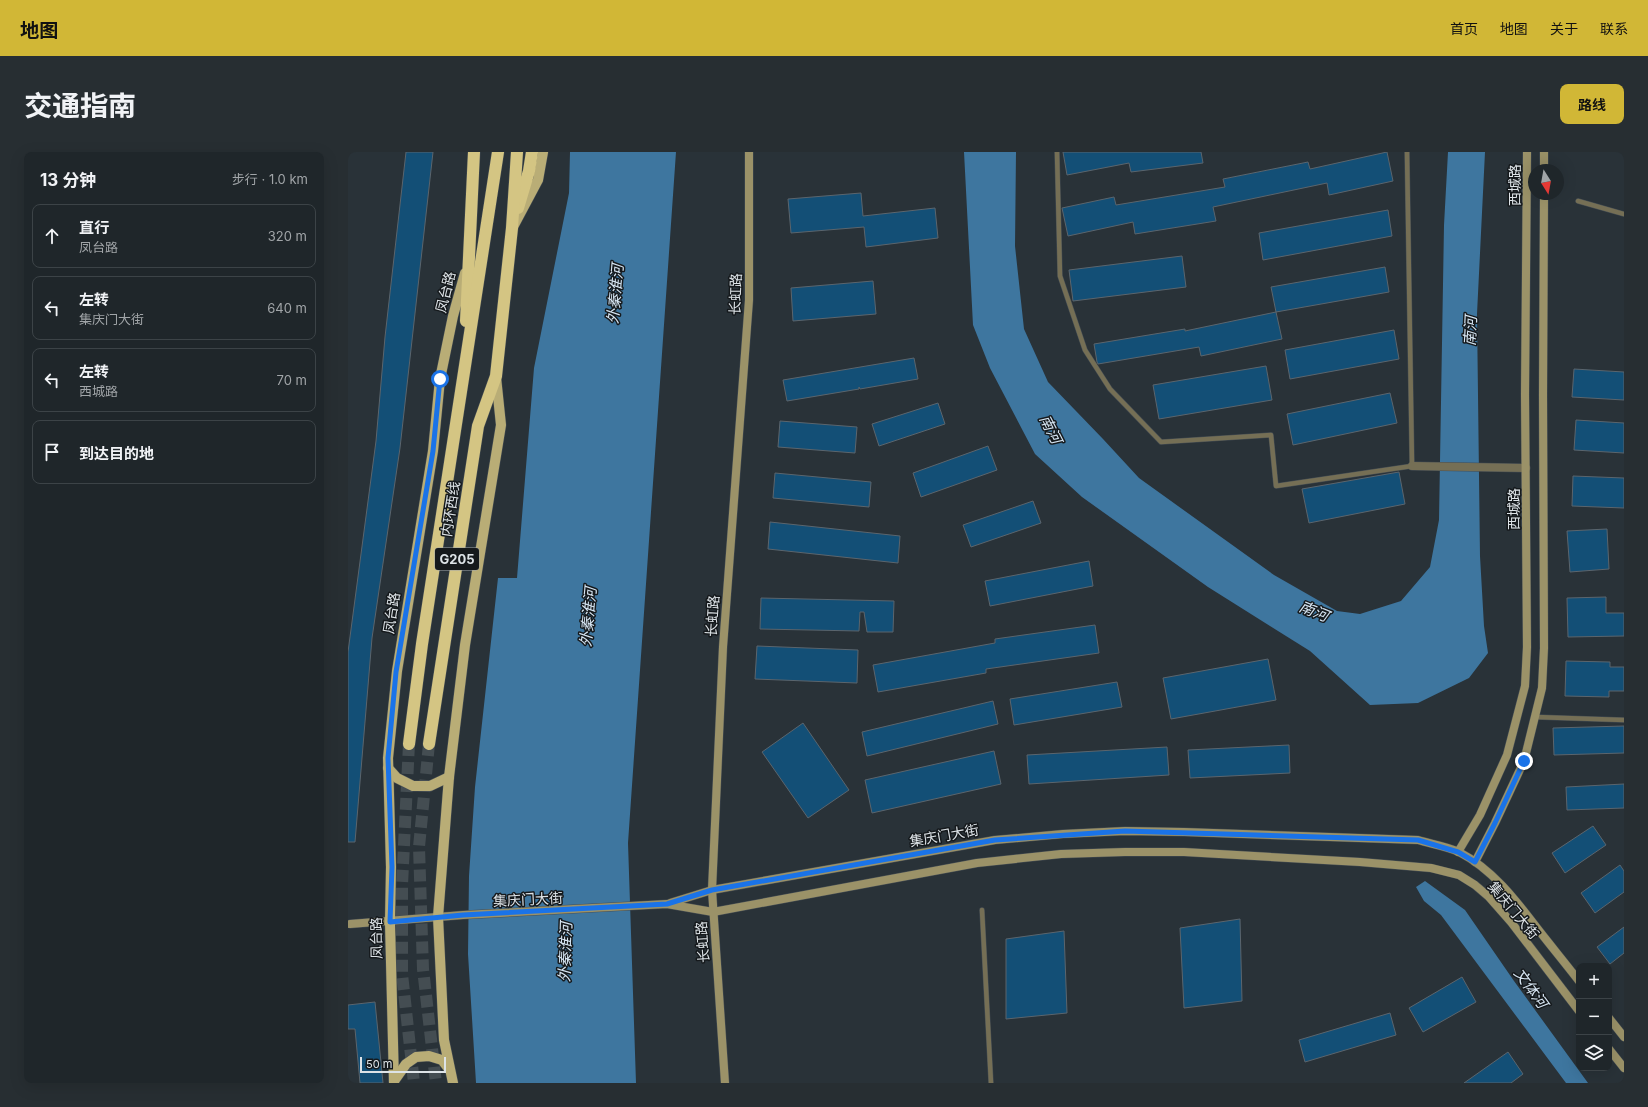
<!DOCTYPE html>
<html lang="zh">
<meta charset="utf-8">
<style>
body{margin:0;font-family:Inter,"Noto Sans SC",sans-serif;background:#272e32;color:#f1f3f6}
.controls{position:absolute;right:12px;bottom:12px;display:grid;overflow:hidden;border-radius:8px;box-shadow:0 4px 16px #0002}
.controls button{width:36px;height:36px;display:grid;place-items:center;padding:0;border:0;border-bottom:1px solid #3c4347;background:#1f262a;color:#f1f3f6;font:20px sans-serif}
.compass{position:absolute;left:1180px;top:12px;width:36px;height:36px;border-radius:50%;background:#1f262a;box-shadow:0 4px 16px #0002;rotate:169deg}
.scale{position:absolute;left:12px;bottom:10px;width:86px;box-sizing:border-box;padding-left:4px;border:2px solid #dde3e7;border-top:0;font-size:11px;line-height:14px;white-space:nowrap;color:#dde3e7;-webkit-text-stroke:3px #15191c;paint-order:stroke}
.stop{position:absolute;width:12px;height:12px;margin:-9px;border:3px solid #1a73e8;border-radius:50%;background:#fff}
.stop.end{background:#1a73e8;border-color:#fff;box-shadow:0 1px 4px #0008}
.list{margin:0;padding:0;list-style:none}
h2{display:flex;justify-content:space-between;align-items:center;height:52px;margin:0;padding:0 16px;font-size:17px}
h2 small{font-size:13px;font-weight:400;color:#a1a5a8}
.list li{display:grid;grid-template-columns:26px 1fr auto;gap:12px;align-items:center;box-sizing:border-box;height:64px;margin:0 8px 8px;padding:0 8px;border:1px solid #3c4347;border-radius:8px}
.list b{display:block;font-size:15px;white-space:nowrap}
.list p{margin:0;font-size:13px;white-space:nowrap;color:#a1a5a8}
.list em{font-size:13px;font-style:normal;color:#a1a5a8}
.icon{flex:none;width:22px;height:22px;fill:none;stroke:currentColor;stroke-width:2;stroke-linecap:round;stroke-linejoin:round}
.map{position:relative;flex:none;width:1276px;height:931px;overflow:hidden;border-radius:8px}
header{display:flex;align-items:center;gap:24px;box-sizing:border-box;height:56px;padding:0 20px;background:#d1b736;color:#111}
header strong{font-size:19px}
nav{display:flex;gap:22px;margin-inline-start:auto;font-size:14px}
.intro{display:flex;align-items:center;justify-content:space-between;box-sizing:border-box;height:96px;padding:0 24px}
h1{margin:0;font-size:28px}
.button{padding:10px 18px;border-radius:8px;background:#d1b736;color:#111;font-size:14px;font-weight:700}
main{display:flex;gap:24px;padding:0 24px}
aside{flex:1;background:#1f262a;border-radius:8px;box-shadow:0 4px 16px #0002}
.map>svg:first-child{display:block}
</style>
<header>
<strong>地图</strong>
<nav><a>首页</a><a>地图</a><a>关于</a><a>联系</a></nav>
</header>
<div class="intro"><h1>交通指南</h1><a class="button">路线</a></div>
<main>
<aside>
<h2>13 分钟<small>步行 · 1.0 km</small></h2>
<ul class="list">
<li><svg class="icon" aria-label="ahead" viewBox="0 0 24 24"><path d="M12 20V5M6 11l6-6 6 6"/></svg><div><b>直行</b><p>凤台路</p></div><em>320 m</em></li>
<li><svg class="icon" aria-label="left" viewBox="0 0 24 24"><path d="M17 20v-9H6M10 6l-5 5 5 5"/></svg><div><b>左转</b><p>集庆门大街</p></div><em>640 m</em></li>
<li><svg class="icon" aria-label="left" viewBox="0 0 24 24"><path d="M17 20v-9H6M10 6l-5 5 5 5"/></svg><div><b>左转</b><p>西城路</p></div><em>70 m</em></li>
<li><svg class="icon" aria-label="arrive" viewBox="0 0 24 24"><path d="M6 21V4h12l-3 4 3 4H6"/></svg><div><b>到达目的地</b></div></li>
</ul>
</aside>
<div class="map">
<svg width="1276" height="931" viewBox="0 0 1276 931">
<rect width="100%" height="100%" fill="#293238"/>
<g fill="#3e769f">
<polygon points="222,0 328,0 280,691 288,931 128,931 120,802 121,724 127,635 150,426 169,426 186,216 221,41"/>
<polygon points="616,0 668,0 667,94 676,177 700,230 755,287 791,326 926,423 989,459 1012,462 1053,449 1082,415 1091,368 1096,73 1100,0 1137,0 1129,162 1132,404 1136,474 1140,501 1121,526 1070,551 1022,553 962,499 860,435 734,345 687,302 642,216 625,173"/>
<polygon points="1077,729 1117,758 1166,829 1240,931 1218,931 1093,763 1076,749 1068,735"/>
</g>
<g fill="#134f76" stroke="#5b656d">
<polygon points="58,0 85,0 52,296 24,486 7,690 0,690 0,500 28,289 37,185"/>
<polygon points="715,0 853,0 855,11 783,20 781,11 719,23"/>
<polygon points="1039,0 1045,29 981,43 979,31 865,55 868,69 787,82 785,70 720,84 714,56 766,45 768,53 877,35 875,27 960,10 962,17"/>
<polygon points="513,41 515,64 587,56 590,86 518,95 516,75 443,81 440,47"/>
<polygon points="1040,58 1044,84 915,108 911,81"/>
<polygon points="834,104 838,135 725,149 721,118"/>
<polygon points="1037,115 1041,140 928,160 923,135"/>
<polygon points="525,129 528,162 445,169 443,136"/>
<polygon points="928,160 934,187 853,204 851,195 750,212 749,210 746,192 837,177 837,179"/>
<polygon points="1046,178 1051,207 942,227 937,198"/>
<polygon points="566,206 570,227 512,237 511,235 511,237 439,249 435,228"/>
<polygon points="918,214 924,248 811,267 805,233"/>
<polygon points="1226,217 1276,220 1276,248 1224,245"/>
<polygon points="1042,241 1049,271 945,293 939,262"/>
<polygon points="590,251 597,272 531,294 524,272"/>
<polygon points="1228,268 1276,271 1276,301 1226,298"/>
<polygon points="432,269 509,275 507,301 430,295"/>
<polygon points="640,294 649,318 573,345 565,321"/>
<polygon points="1051,320 1057,352 961,371 954,337"/>
<polygon points="427,321 523,330 521,355 425,346"/>
<polygon points="1225,324 1276,326 1276,356 1224,354"/>
<polygon points="685,349 693,371 623,395 615,373"/>
<polygon points="422,370 552,384 550,411 420,397"/>
<polygon points="1259,377 1261,417 1222,420 1219,379"/>
<polygon points="741,409 745,434 642,454 637,429"/>
<polygon points="1258,445 1258,461 1276,461 1276,484 1220,485 1219,446"/>
<polygon points="413,446 546,449 545,480 519,480 516,460 512,460 511,479 412,477"/>
<polygon points="747,473 751,501 638,517 638,521 530,540 525,513 647,491 647,487"/>
<polygon points="409,494 510,498 509,531 407,527"/>
<polygon points="920,507 928,548 823,567 815,526"/>
<polygon points="1218,509 1262,510 1262,515 1276,515 1276,539 1261,539 1261,545 1217,544"/>
<polygon points="769,530 774,555 666,573 662,547"/>
<polygon points="645,549 650,572 519,604 514,580"/>
<polygon points="455,571 501,638 460,666 414,600"/>
<polygon points="1276,574 1276,601 1206,603 1205,576"/>
<polygon points="941,593 942,621 842,626 840,598"/>
<polygon points="819,595 821,623 681,632 679,603"/>
<polygon points="646,599 653,632 524,661 517,628"/>
<polygon points="1276,632 1276,656 1219,658 1218,635"/>
<polygon points="1245,674 1258,693 1217,721 1204,701"/>
<polygon points="1272,713 1276,719 1276,740 1247,761 1233,741"/>
<polygon points="892,767 894,849 836,856 832,776"/>
<polygon points="1276,775 1276,801 1262,812 1249,795"/>
<polygon points="716,779 719,861 658,867 658,787"/>
<polygon points="1114,825 1128,850 1075,880 1061,856"/>
<polygon points="27,850 35,931 12,931 7,877 0,877 0,853"/>
<polygon points="1042,861 1048,883 957,910 951,888"/>
<polygon points="1160,900 1175,922 1163,931 1116,931"/>
</g>
<g fill="none" stroke-linecap="round" stroke-linejoin="round">
<g stroke="#444d52" stroke-width="12" stroke-dasharray="12 6" stroke-linecap="butt">
<polyline points="61,592 54,733 54,822 66,931"/>
<polyline points="81,592 71,695 75,817 88,931"/>
</g>
<defs>
<g id="lane">
<polyline points="709,0 712,124 737,198 762,237 813,290 923,283 928,334 1064,314 1059,0"/>
<polyline points="1230,49 1276,62"/>
<polyline points="1187,565 1276,568"/>
<polyline points="634,758 643,931"/>
</g>
<polyline id="street" points="1064,314 1178,316"/>
<g id="secondary">
<polyline points="1196,18 1196,0"/>
<polyline points="1110,700 1132,663 1159,603 1177,534 1179,495 1177,243 1179,0"/>
<polyline points="1127,710 1147,671 1176,609 1194,536 1196,496 1195,243 1196,42"/>
<path d="M322,751L364,738L647,688L715,682L777,679L836,680L1070,688C1083,692 1098,694 1111,700C1144,717 1167,747 1189,776C1203,794 1217,811 1231,829"/>
<polyline points="2,772 115,763 319,752 365,760 629,711 713,702 777,700 836,700 1012,710 1083,716 1111,723 1127,733 1141,745 1163,770 1231,859"/>
<polyline points="1261,866 1276,885"/>
<polyline points="1261,897 1276,916"/>
<polyline points="377,931 364,738 375,495 401,148 401,0"/>
</g>
<g id="primary">
<polyline points="165,75 190,28 195,0"/>
<polyline points="40,616 49,626 65,634 82,634 101,625"/>
<polyline points="46,929 58,912 68,905 81,904 94,908 101,917"/>
<polyline points="46,931 42,770 43,715 40,606 49,519 85,299 92,227 105,164 117,121"/>
<polyline points="105,931 96,888 90,765 101,625 117,493 153,273 148,225"/>
</g>
<g id="highway">
<polyline points="170,56 181,19 184,0"/>
<polyline points="118,169 126,0"/>
<polyline points="61,592 74,492 150,0"/>
<polyline points="81,592 130,274 148,224 164,76 169,0"/>
</g>
</defs>
<use href="#lane" stroke="#464e54" stroke-width="5.5"/>
<use href="#street" stroke="#464e54" stroke-width="9"/>
<use href="#secondary" stroke="#464e54" stroke-width="9"/>
<use href="#primary" stroke="#464e54" stroke-width="11"/>
<use href="#highway" stroke="#464e54" stroke-width="13"/>
<use href="#lane" stroke="#756f55" stroke-width="4.5"/>
<use href="#street" stroke="#756f55" stroke-width="8"/>
<use href="#secondary" stroke="#9b9268" stroke-width="8"/>
<use href="#primary" stroke="#b9ad76" stroke-width="10"/>
<use href="#highway" stroke="#d4c583" stroke-width="12"/>
</g>
<g fill="none" stroke-linecap="round" stroke-linejoin="round">
<polyline stroke="#1a73e8" stroke-width="5" points="92,227 85,299 48,520 40,606 44,715 42,770 115,763 319,752 364,738 647,688 777,679 1070,688 1110,700 1127,710 1147,671 1176,609"/>
</g>
<g text-anchor="middle" dominant-baseline="central" stroke-width="3" stroke-linejoin="round" paint-order="stroke">
<rect fill="#15191c" stroke="#a1a6aa" stroke-width="1" x="87" y="396" width="44" height="22" rx="3"/>
<g font-size="13" font-weight="bold" fill="#dde3e7">
<text x="109" y="407">G205</text>
</g>
<g font-size="14" fill="#dde3e7" stroke="#15191c">
<text transform="translate(1166 33) rotate(-90)">西城路</text>
<text transform="translate(97 140) rotate(-76)">凤台路</text>
<text transform="translate(387 142) rotate(-88)">长虹路</text>
<text transform="translate(102 357) rotate(-81)">内环西线</text>
<text transform="translate(1165 357) rotate(-90)">西城路</text>
<text transform="translate(43 461) rotate(-81)">凤台路</text>
<text transform="translate(364 464) rotate(-86)">长虹路</text>
<text transform="translate(596 683) rotate(-10)">集庆门大街</text>
<text transform="translate(180 747) rotate(-3)">集庆门大街</text>
<text transform="translate(1166 758) rotate(50)">集庆门大街</text>
<text transform="translate(28 786) rotate(-91)">凤台路</text>
<text transform="translate(354 790) rotate(-94)">长虹路</text>
</g>
<g font-size="15" font-style="italic" fill="#d7e6f3" stroke="#15191c">
<text transform="translate(267 142) rotate(-85)">外秦淮河</text>
<text transform="translate(1122 179) rotate(-87)">南河</text>
<text transform="translate(703 277) rotate(63)">南河</text>
<text transform="translate(966 459) rotate(22)">南河</text>
<text transform="translate(240 465) rotate(-85)">外秦淮河</text>
<text transform="translate(217 800) rotate(-88)">外秦淮河</text>
<text transform="translate(1183 836) rotate(54)">文体河</text>
</g>
</g>
</svg>
<div class="controls">
<button>+</button>
<button>−</button>
<button><svg class="icon" aria-label="layers" viewBox="0 0 24 24"><path d="M12 4l9 5-9 5-9-5zM3 14l9 5 9-5"/></svg></button>
</div>
<svg class="compass" viewBox="-18 -18 36 36"><path d="M0-13l5 13h-10z" fill="#e53935"/><path d="M0 13l5-13h-10z" fill="#a1a5a8"/></svg>
<div class="scale">50 m</div>
<div class="stop" style="left:92px;top:227px"></div>
<div class="stop end" style="left:1176px;top:609px"></div>
</div>
</main>
